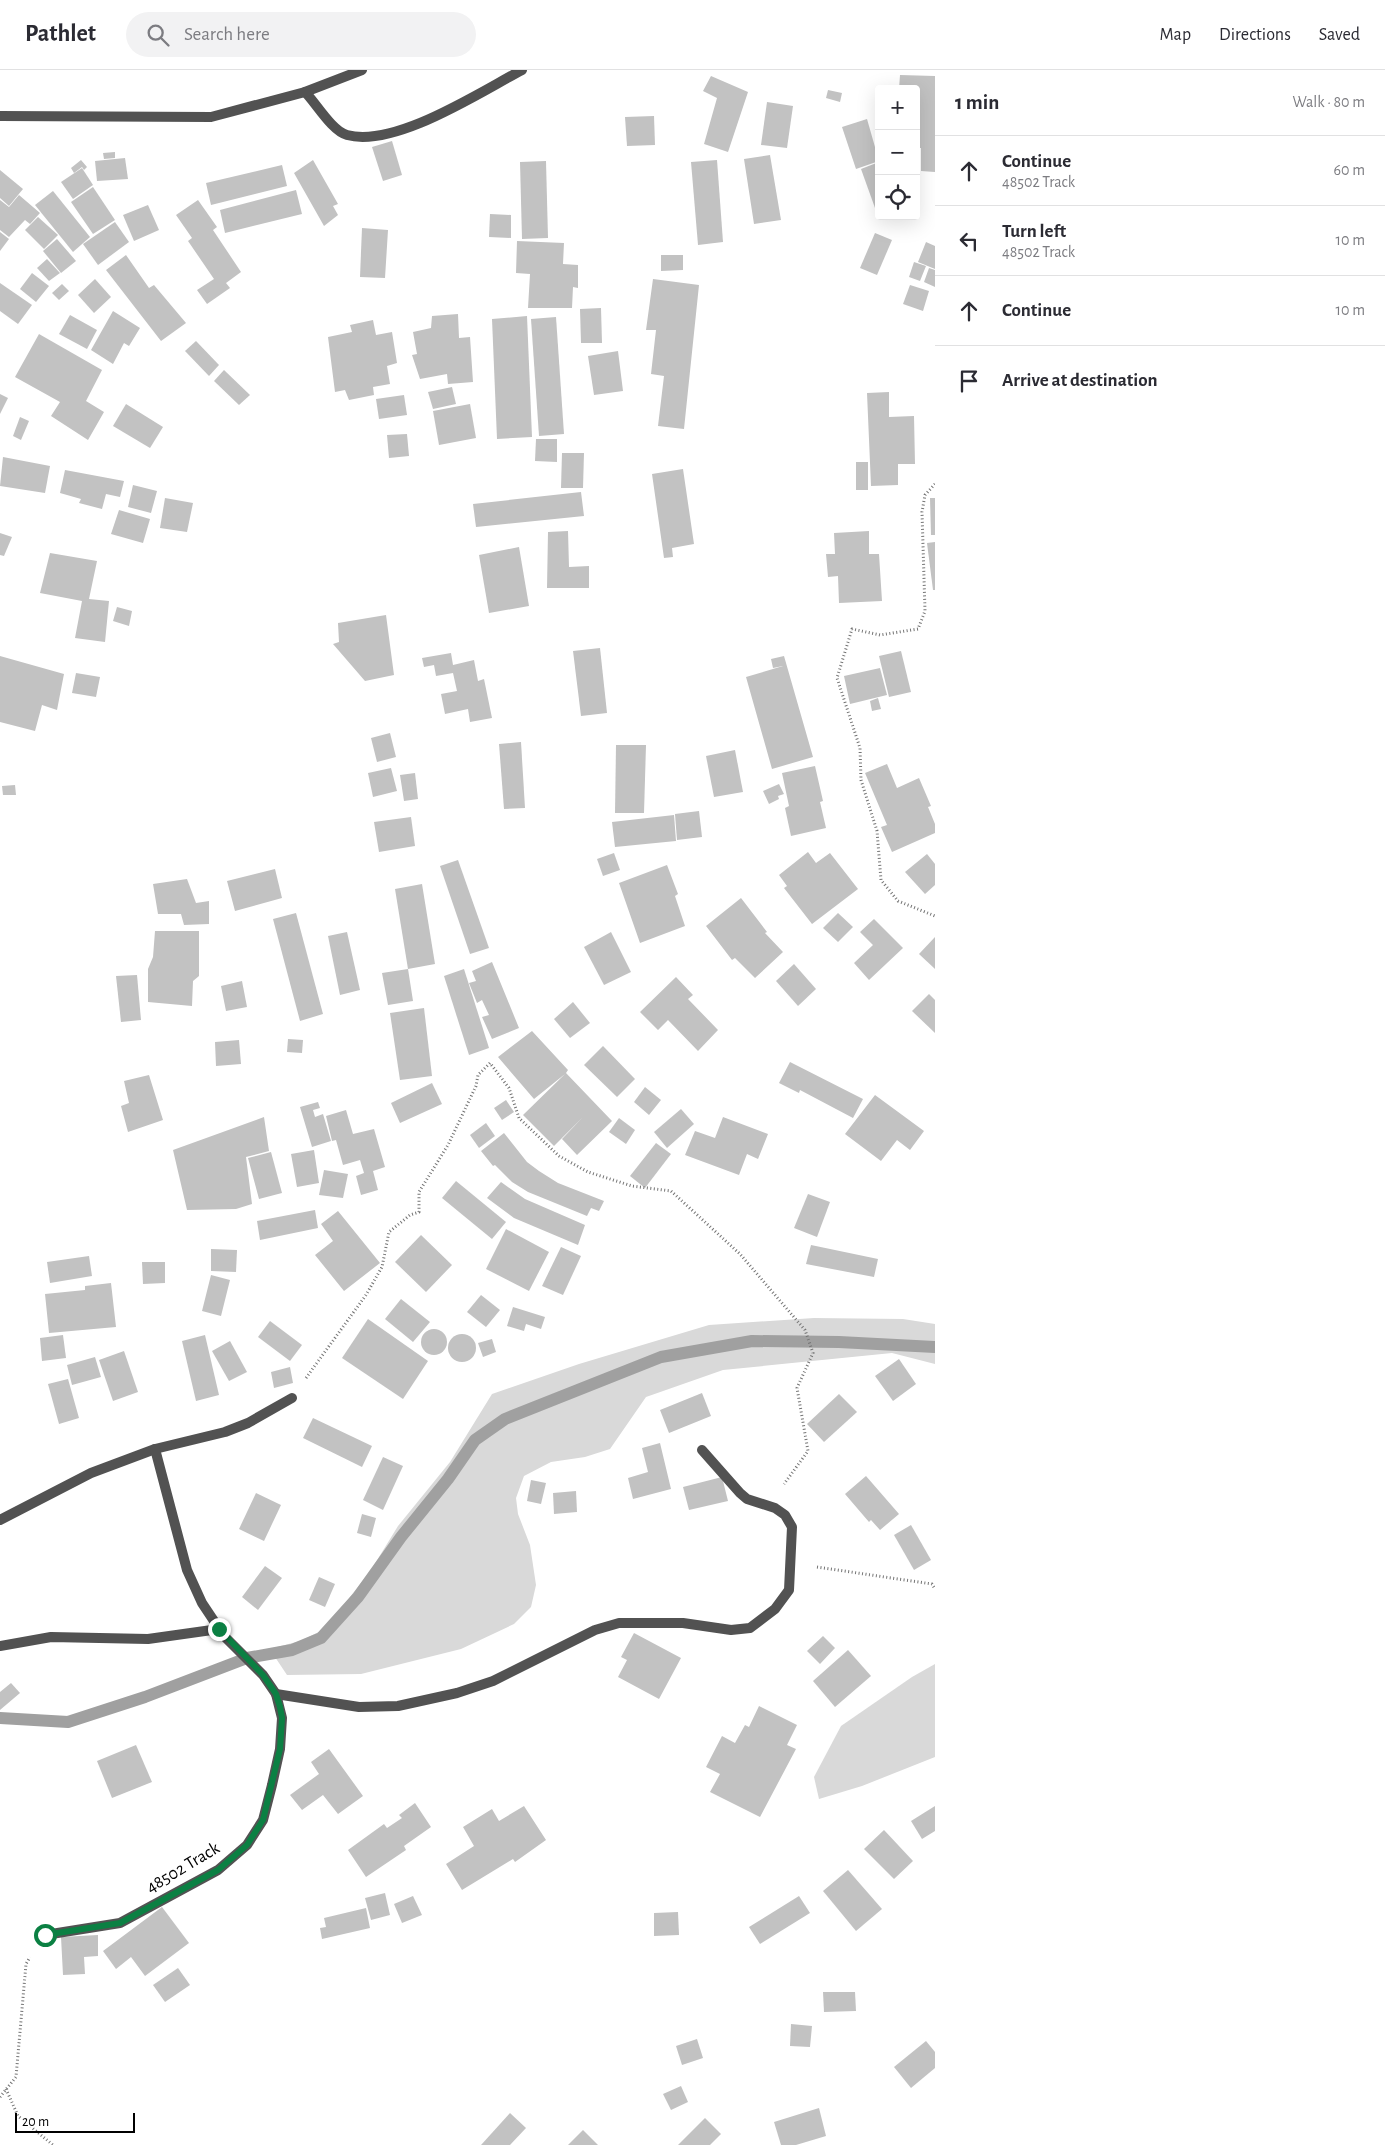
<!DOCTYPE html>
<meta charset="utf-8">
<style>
body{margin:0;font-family:"Alegreya Sans",sans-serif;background:#f2f2f3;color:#2b2b33}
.controls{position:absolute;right:15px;top:15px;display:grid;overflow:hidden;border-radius:5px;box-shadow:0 5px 20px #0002}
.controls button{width:45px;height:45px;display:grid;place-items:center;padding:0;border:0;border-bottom:1px solid #e1e1e2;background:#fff;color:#2b2b33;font:25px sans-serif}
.scale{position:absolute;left:15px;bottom:12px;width:120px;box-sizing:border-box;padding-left:5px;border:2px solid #000;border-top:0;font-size:14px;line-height:18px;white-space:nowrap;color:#000;-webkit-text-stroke:4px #fff;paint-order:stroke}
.stop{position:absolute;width:15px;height:15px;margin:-11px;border:4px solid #0b8043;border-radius:50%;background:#fff}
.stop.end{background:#0b8043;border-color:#fff;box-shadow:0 1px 5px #0008}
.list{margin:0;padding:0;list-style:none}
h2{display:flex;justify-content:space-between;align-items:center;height:65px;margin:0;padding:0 20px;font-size:21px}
h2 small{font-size:16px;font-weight:400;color:#7c7c81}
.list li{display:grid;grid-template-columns:32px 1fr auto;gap:15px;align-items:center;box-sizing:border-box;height:70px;padding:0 20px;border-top:1px solid #e1e1e2}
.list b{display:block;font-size:19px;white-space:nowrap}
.list p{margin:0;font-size:16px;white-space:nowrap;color:#7c7c81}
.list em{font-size:16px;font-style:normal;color:#7c7c81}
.icon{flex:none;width:28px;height:28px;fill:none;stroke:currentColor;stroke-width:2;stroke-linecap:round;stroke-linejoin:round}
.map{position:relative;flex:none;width:935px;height:2075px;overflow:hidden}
header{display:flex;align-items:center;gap:30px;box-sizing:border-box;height:70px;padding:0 25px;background:#fff;border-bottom:1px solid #e1e1e2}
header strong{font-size:24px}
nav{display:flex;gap:28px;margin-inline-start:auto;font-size:18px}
.search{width:350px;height:45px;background:#f2f2f3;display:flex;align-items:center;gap:12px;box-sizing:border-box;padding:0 18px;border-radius:28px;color:#7c7c81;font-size:19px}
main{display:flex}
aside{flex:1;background:#fff}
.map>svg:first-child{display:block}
</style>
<header>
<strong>Pathlet</strong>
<div class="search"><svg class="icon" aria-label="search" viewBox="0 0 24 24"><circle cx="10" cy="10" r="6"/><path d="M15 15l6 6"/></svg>Search here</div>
<nav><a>Map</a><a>Directions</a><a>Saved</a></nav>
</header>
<main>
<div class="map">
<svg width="935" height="2075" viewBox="0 0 935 2075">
<rect width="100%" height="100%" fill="#fff"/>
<g fill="#d9d9d9">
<polygon points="814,1248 903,1249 935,1254 935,1294 892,1283 723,1300 646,1327 610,1379 585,1387 551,1392 524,1406 516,1428 518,1444 530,1475 536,1515 531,1537 514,1554 461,1579 361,1604 287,1605 275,1587 277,1577 300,1571 325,1559 371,1500 398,1456 450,1392 492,1324 579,1294 709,1255"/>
<polygon points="935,1594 935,1687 862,1716 819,1729 814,1707 841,1656 912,1607"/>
</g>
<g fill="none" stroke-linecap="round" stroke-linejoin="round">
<polyline stroke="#a0a0a0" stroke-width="12" points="0,1648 68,1652 145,1627 247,1588 292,1580 321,1568 358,1527 401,1467 448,1409 475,1370 505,1349 661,1287 752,1271 839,1272 935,1277"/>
</g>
<g fill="#c2c2c2">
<polygon points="900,5 935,6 935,102 921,101 921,78 916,78 916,19 899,19"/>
<polygon points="711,6 748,22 728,82 704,74 717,28 703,21"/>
<polygon points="828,20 842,23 840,32 826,28"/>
<polygon points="767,32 793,36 787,78 761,75"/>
<polygon points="654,46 655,75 627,76 625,47"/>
<polygon points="867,49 879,91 856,99 842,57"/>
<polygon points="392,71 402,105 383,111 372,77"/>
<polygon points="115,82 115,88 104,89 103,83"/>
<polygon points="770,85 781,150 754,154 744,89"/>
<polygon points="125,88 128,109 97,111 95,91"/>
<polygon points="81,90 87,97 84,100 82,97 74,103 71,98"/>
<polygon points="313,90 338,134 333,136 338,145 324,156 294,103"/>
<polygon points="717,90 723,172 698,175 691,92"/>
<polygon points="546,91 548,168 522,169 520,92"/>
<polygon points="879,92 879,137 875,138 861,99"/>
<polygon points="282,95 287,116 211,135 206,113"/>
<polygon points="82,98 93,115 73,129 61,112"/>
<polygon points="0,100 23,119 9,136 0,128"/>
<polygon points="93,117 115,150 93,164 71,132"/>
<polygon points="296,120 302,144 225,163 220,140"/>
<polygon points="53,121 90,167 73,182 35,135"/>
<polygon points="19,125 40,143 30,154 25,150 9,167 0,160 0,130 9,137"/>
<polygon points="198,130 217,157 213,160 241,202 226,213 230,218 207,234 197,220 214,209 188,171 192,168 176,145"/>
<polygon points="148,135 159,160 134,171 123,145"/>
<polygon points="490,144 511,145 511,168 489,167"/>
<polygon points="38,147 58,165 44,179 25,160"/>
<polygon points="115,152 129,172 98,195 83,174"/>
<polygon points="362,158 388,160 385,208 360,207"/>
<polygon points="0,162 9,169 0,181"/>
<polygon points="875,163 892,170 877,205 860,198"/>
<polygon points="57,169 76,191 61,203 43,181"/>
<polygon points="517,171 564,173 563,194 578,195 578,218 573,217 572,238 528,238 530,204 516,203"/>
<polygon points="926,172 935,176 935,199 918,192"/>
<polygon points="126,185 149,218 154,215 186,253 161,271 106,200"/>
<polygon points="661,185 683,185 683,200 661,201"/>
<polygon points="47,189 60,203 49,211 37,198"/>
<polygon points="914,192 926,196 920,211 909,207"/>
<polygon points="929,198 935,200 935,217 924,212"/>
<polygon points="32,203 49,216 36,232 20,219"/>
<polygon points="95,209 111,227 94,243 78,225"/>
<polygon points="653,209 699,215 684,359 658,356 664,306 651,304 656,260 646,260"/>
<polygon points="0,213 32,235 18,254 0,241"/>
<polygon points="62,214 69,221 59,230 52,223"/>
<polygon points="910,215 929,221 923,241 903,234"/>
<polygon points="601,238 602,273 581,273 580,239"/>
<polygon points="113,241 140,258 129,276 124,273 113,294 91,280"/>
<polygon points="458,244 459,268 470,267 473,312 448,314 447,304 420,309 412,285 417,284 413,262 431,258 432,246"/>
<polygon points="70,245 97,260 87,279 59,264"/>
<polygon points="527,246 532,367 497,369 492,249"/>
<polygon points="556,247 564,364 539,366 531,249"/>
<polygon points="373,250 376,265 392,262 397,293 387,296 390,314 373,317 374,325 349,330 345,320 335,322 328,267 352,262 350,255"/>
<polygon points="39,264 102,300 86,331 104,342 88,370 51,346 60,332 15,307"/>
<polygon points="196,271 219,295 209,306 185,281"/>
<polygon points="618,281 623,321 594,325 588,286"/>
<polygon points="224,300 250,325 239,335 214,311"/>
<polygon points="452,317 456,334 433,339 428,322"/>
<polygon points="889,322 889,347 914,346 915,394 898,394 898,415 871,416 867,323"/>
<polygon points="0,324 8,328 0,344"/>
<polygon points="404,325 407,345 379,349 376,329"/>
<polygon points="126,334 163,357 150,378 113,356"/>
<polygon points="470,334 476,368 439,375 433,341"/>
<polygon points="20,347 29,351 21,370 13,366"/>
<polygon points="407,364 409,386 389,388 387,365"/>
<polygon points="536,369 557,369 557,392 535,391"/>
<polygon points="562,383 584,383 583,418 561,418"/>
<polygon points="3,387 50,396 45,423 0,416"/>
<rect x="856" y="392" width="12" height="28"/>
<polygon points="683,399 694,474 672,478 673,487 664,488 652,404"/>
<polygon points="65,400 124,411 120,427 106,424 102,439 79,433 81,429 60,423"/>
<polygon points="133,415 157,421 151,443 128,437"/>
<polygon points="581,422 584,446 476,457 473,434"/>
<polygon points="165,428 193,433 187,462 160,458"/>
<polygon points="930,428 935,428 935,465 931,465"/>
<polygon points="119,440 150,449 143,473 111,464"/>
<polygon points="568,461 569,497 589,496 589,518 547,518 548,462"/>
<polygon points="869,461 869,484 879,484 882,531 839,533 838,506 828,507 826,484 835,484 834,463"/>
<polygon points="0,463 12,467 4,486 0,485"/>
<polygon points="935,472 935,520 933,520 927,473"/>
<polygon points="519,477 529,536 489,543 479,485"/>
<polygon points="50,483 97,491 89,529 109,531 105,572 75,568 82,531 40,523"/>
<polygon points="117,537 132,541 129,556 113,551"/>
<polygon points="386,545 394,605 365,611 333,574 339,572 338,553"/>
<polygon points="600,578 607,643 581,646 573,581"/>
<polygon points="901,581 911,622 889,627 879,586"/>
<polygon points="451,583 453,595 474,590 478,611 484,609 492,648 470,652 468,639 445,644 441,624 457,621 453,603 436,606 434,595 424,597 422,588"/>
<polygon points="0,586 64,604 57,640 42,635 35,661 0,652"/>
<polygon points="784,586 813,687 772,699 746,607 783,596 773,598 771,589"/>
<polygon points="880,598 887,625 850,634 844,606"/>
<polygon points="76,603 100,607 96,627 72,623"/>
<polygon points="878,628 881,639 872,641 870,631"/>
<polygon points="390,663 396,687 377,692 371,668"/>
<polygon points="521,672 525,738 504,739 499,674"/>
<polygon points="616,675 646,675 644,743 615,743"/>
<polygon points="735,680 743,722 714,727 706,686"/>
<polygon points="887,694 897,718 919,708 931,736 928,737 935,754 935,763 892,782 881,757 887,755 865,703"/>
<polygon points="815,696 823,731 820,732 826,758 791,766 785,738 789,736 782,703"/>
<polygon points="391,698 397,721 373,727 368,703"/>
<polygon points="415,703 418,729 404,731 400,705"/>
<polygon points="779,714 784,724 778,726 779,729 769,734 763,721"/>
<polygon points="15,715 16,725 3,725 2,716"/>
<polygon points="699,741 702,767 677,770 675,744"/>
<polygon points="674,745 676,771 615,777 612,752"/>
<polygon points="411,747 415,776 379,782 374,752"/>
<polygon points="808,782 816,793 830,783 858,819 812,854 784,818 787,816 779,805"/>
<polygon points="614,783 620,800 603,806 597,789"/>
<polygon points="927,784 935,794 935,815 925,824 905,802"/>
<polygon points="458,790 489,878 470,884 440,796"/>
<polygon points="667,795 678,824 675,826 685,856 640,873 619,813"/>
<polygon points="275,799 282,828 235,841 227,811"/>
<polygon points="187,809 196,833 209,831 209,854 184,855 181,844 158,844 153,814"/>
<polygon points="422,814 435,894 408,899 395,819"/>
<polygon points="741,828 767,862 765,863 783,882 755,908 735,888 732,890 706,856"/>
<polygon points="296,843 323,944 300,951 273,849"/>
<polygon points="838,843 853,857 838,872 823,858"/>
<polygon points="874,849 903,878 869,910 854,893 873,875 860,862"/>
<polygon points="155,861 199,861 199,906 193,911 192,936 148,932 148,899 153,887"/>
<polygon points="347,862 360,920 340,925 328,866"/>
<polygon points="611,862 631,902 604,915 584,877"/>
<polygon points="935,867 935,899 919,884"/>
<polygon points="492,892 519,958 492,969 482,947 489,945 482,930 477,933 469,913 476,911 472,901"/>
<polygon points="794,894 816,919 798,936 776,911"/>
<polygon points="408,899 413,931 388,935 382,903"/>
<polygon points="464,899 489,978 469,985 444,906"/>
<polygon points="137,905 141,950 121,952 116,906"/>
<polygon points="676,907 693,925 688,929 718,960 698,981 668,950 658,960 640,942"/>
<polygon points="242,911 247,937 226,941 221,916"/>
<polygon points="929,924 935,930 935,963 912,941"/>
<polygon points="573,932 590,953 570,968 554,949"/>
<polygon points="424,938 432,1006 400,1010 390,943"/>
<polygon points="532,961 568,1000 566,1003 612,1051 577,1085 562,1069 583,1047 554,1076 523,1045 565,1004 534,1029 498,987"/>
<polygon points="288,969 303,970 302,983 287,982"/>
<polygon points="239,970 241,994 216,996 215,972"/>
<polygon points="603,976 635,1009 617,1027 584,995"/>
<polygon points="790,992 863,1029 853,1048 800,1020 799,1023 779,1013"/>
<polygon points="149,1005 163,1050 128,1062 121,1036 129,1033 124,1011"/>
<polygon points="432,1013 442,1034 400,1053 391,1033"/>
<polygon points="645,1017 661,1030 649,1045 634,1032"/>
<polygon points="875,1025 924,1061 910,1080 897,1070 881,1091 845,1064"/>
<polygon points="506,1030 514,1042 502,1050 494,1038"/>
<polygon points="318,1032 320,1038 313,1040 315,1047 323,1044 331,1071 312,1077 300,1037"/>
<polygon points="681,1039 694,1054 667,1078 654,1062"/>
<polygon points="346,1040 353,1064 374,1059 385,1097 373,1101 378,1120 361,1125 356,1106 364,1103 360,1090 343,1095 336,1070 332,1071 326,1046"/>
<polygon points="264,1047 269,1081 246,1087 252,1134 236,1139 187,1140 173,1080"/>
<polygon points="723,1047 768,1064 758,1089 747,1084 739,1105 685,1085 695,1061 715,1068"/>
<polygon points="619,1048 635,1060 626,1074 609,1062"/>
<polygon points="486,1053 495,1066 479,1078 470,1065"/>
<polygon points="504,1063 527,1092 539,1101 558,1113 604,1131 599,1141 591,1138 587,1146 528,1122 512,1112 495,1095 493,1096 481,1081"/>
<polygon points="656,1073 671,1084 645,1118 630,1106"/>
<polygon points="314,1080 319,1113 297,1117 291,1084"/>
<polygon points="271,1082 282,1123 259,1129 248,1088"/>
<polygon points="324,1100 348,1104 343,1128 319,1125"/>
<polygon points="456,1111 506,1152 492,1169 442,1128"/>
<polygon points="501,1112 525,1129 585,1155 578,1175 514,1148 487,1128"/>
<polygon points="808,1124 830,1132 817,1167 794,1158"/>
<polygon points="315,1140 318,1158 260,1170 257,1151"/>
<polygon points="338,1141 380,1193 344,1221 315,1185 333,1171 321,1154"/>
<polygon points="506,1159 549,1182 529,1221 486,1199"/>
<polygon points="421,1165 452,1195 426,1222 395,1192"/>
<polygon points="811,1175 878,1189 874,1207 806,1194"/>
<polygon points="561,1177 581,1186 563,1225 542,1216"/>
<polygon points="211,1179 237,1180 236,1202 211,1201"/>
<polygon points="89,1186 92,1206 50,1213 47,1192"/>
<polygon points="142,1192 165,1192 165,1213 143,1214"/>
<polygon points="211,1205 230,1210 221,1246 202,1241"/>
<polygon points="111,1213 116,1257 49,1263 45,1224 85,1220 85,1216"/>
<polygon points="481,1225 500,1240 486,1257 467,1242"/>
<polygon points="401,1229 430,1252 413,1272 385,1249"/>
<polygon points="513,1237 545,1247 541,1259 526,1254 524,1261 507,1256"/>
<polygon points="368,1249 428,1291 403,1329 342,1288"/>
<polygon points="270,1251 302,1275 290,1291 258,1267"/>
<circle cx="434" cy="1272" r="13"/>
<circle cx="462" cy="1278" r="14"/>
<polygon points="63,1265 66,1288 42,1291 40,1268"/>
<polygon points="205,1265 219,1325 196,1331 182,1271"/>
<polygon points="492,1269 496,1282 483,1287 478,1273"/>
<polygon points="230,1271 247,1302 229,1311 212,1281"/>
<polygon points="124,1281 138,1322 113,1331 99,1290"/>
<polygon points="95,1287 101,1307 72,1315 67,1295"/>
<polygon points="899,1289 916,1314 893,1331 875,1306"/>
<polygon points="290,1297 293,1313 274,1318 271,1302"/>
<polygon points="68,1309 79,1348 59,1354 48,1314"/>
<polygon points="702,1323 711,1346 669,1363 660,1340"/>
<polygon points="839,1324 857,1342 824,1372 807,1354"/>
<polygon points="313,1348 372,1376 362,1397 303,1368"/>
<polygon points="660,1373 671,1419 633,1429 628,1408 648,1402 642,1378"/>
<polygon points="383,1387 403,1396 383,1440 363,1430"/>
<polygon points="866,1406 899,1444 880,1460 871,1450 869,1452 845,1424"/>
<polygon points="722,1407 728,1431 689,1440 683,1417"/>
<polygon points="531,1410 546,1413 541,1434 527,1431"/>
<polygon points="576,1421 577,1442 554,1444 553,1423"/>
<polygon points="256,1423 281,1435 264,1471 239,1459"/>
<polygon points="362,1444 376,1448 371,1467 357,1463"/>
<polygon points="911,1455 931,1490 914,1500 894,1465"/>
<polygon points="265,1496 282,1508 258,1540 242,1527"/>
<polygon points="319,1507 335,1514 325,1537 309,1530"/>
<polygon points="634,1563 681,1588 659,1629 618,1607 627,1590 621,1587"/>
<polygon points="823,1566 835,1578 820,1594 807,1581"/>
<polygon points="848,1580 871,1606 835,1637 813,1611"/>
<polygon points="11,1613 20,1623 0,1640 0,1622"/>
<polygon points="759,1636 797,1655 787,1675 796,1679 760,1747 710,1722 720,1704 706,1697 722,1666 735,1673 745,1655 749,1657"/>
<polygon points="136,1675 152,1712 112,1728 97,1691"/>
<polygon points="329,1679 363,1726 338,1744 323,1725 302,1740 290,1725 319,1704 311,1692"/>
<polygon points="415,1733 431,1757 404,1776 406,1780 366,1807 348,1780 384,1754 387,1758 402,1748 399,1745"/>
<polygon points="524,1736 546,1770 515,1792 513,1789 462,1820 446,1794 474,1776 463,1757 492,1739 499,1751"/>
<polygon points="935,1736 935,1761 922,1769 911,1751"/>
<polygon points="884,1760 913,1791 894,1809 864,1779"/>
<polygon points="848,1800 882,1839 856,1861 823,1821"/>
<polygon points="385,1823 390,1845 371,1850 365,1828"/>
<polygon points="413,1826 422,1845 402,1853 394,1834"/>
<polygon points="799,1826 810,1843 760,1874 749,1857"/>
<polygon points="162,1837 189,1873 145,1906 131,1887 116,1899 103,1881"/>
<polygon points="366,1838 370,1858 322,1869 320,1858 326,1857 324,1848"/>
<polygon points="678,1842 679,1865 654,1866 654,1843"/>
<polygon points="98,1865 98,1886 84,1887 85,1904 63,1905 61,1867"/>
<polygon points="178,1898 190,1915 165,1932 153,1915"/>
<polygon points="823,1922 855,1922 856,1941 824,1942"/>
<polygon points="791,1954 812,1956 810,1977 790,1976"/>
<polygon points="697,1969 703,1988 682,1995 676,1976"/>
<polygon points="926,1971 935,1982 935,1998 911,2018 894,1997"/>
<polygon points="681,2016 688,2032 671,2040 663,2024"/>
<polygon points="819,2038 826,2066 796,2075 781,2075 774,2052"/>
<polygon points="510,2043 526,2058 510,2075 481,2075"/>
<polygon points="705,2048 721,2064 710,2075 678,2075"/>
<polygon points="583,2060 598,2075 568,2075"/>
</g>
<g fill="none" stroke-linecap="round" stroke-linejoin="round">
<g stroke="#747474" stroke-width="3" stroke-dasharray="1 2.5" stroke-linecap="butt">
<polyline points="935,414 925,425 922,442 925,541 918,559 880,565 852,559 837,608 860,678 861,710 877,761 881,810 898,831 935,846"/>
<polyline points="306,1308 366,1225 382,1197 389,1162 410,1145 419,1142 419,1122 448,1075 476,1016 478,1005 490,993 509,1018 519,1048 559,1086 588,1102 632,1116 671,1121 740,1184 805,1260 813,1283 797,1318 808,1381 784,1414"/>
<polyline points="817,1497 932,1514 935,1519"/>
<polyline points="6,2019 18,2046 53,2075"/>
<polyline points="0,2027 16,2007 26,1894 30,1887"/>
</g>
<g stroke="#525252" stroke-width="10">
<path d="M305,22C316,33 332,61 347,65C395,78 480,22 522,0"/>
<polyline points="0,1450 91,1403 155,1379 225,1362 248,1353 292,1328"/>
<polyline points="0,1576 51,1567 148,1569 219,1559"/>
<polyline points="276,1624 359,1637 398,1636 457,1623 493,1611 595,1560 619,1553 683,1553 731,1560 750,1558 775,1539 789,1520 792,1457 785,1445 775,1438 747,1429 740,1423 702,1380"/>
<polyline points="45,1865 120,1853 218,1800 247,1775 263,1750 272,1715 280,1679 282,1648 276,1624 263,1605 224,1566 202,1533 187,1500 155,1379"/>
</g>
<polyline stroke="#525252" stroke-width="10" points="0,46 211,47 305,22 362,0"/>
</g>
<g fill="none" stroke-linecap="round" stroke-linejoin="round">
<polyline stroke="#0b8043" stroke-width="6" points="45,1865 120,1853 218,1800 247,1775 263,1750 280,1679 282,1648 280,1637 276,1624 263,1605 219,1559"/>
</g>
<g text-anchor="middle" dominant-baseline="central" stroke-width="4.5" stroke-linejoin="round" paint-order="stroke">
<g font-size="18" fill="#000" stroke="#fff">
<text transform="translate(183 1798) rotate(-31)">48502 Track</text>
</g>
</g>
</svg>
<div class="controls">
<button>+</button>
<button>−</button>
<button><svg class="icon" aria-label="locate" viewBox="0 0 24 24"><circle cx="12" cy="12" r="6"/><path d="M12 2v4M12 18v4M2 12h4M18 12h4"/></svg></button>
</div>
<div class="scale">20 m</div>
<div class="stop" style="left:45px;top:1865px"></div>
<div class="stop end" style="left:219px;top:1559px"></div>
</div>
<aside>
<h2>1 min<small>Walk · 80 m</small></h2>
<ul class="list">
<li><svg class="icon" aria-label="ahead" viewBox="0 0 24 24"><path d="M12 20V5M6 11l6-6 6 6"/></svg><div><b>Continue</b><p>48502 Track</p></div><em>60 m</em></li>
<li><svg class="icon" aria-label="left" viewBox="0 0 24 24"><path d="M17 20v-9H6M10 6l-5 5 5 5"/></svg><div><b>Turn left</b><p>48502 Track</p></div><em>10 m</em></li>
<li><svg class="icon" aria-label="ahead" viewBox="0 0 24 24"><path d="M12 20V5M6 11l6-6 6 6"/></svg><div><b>Continue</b></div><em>10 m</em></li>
<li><svg class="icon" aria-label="arrive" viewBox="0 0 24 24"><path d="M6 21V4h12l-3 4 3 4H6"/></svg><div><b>Arrive at destination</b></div></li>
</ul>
</aside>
</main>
